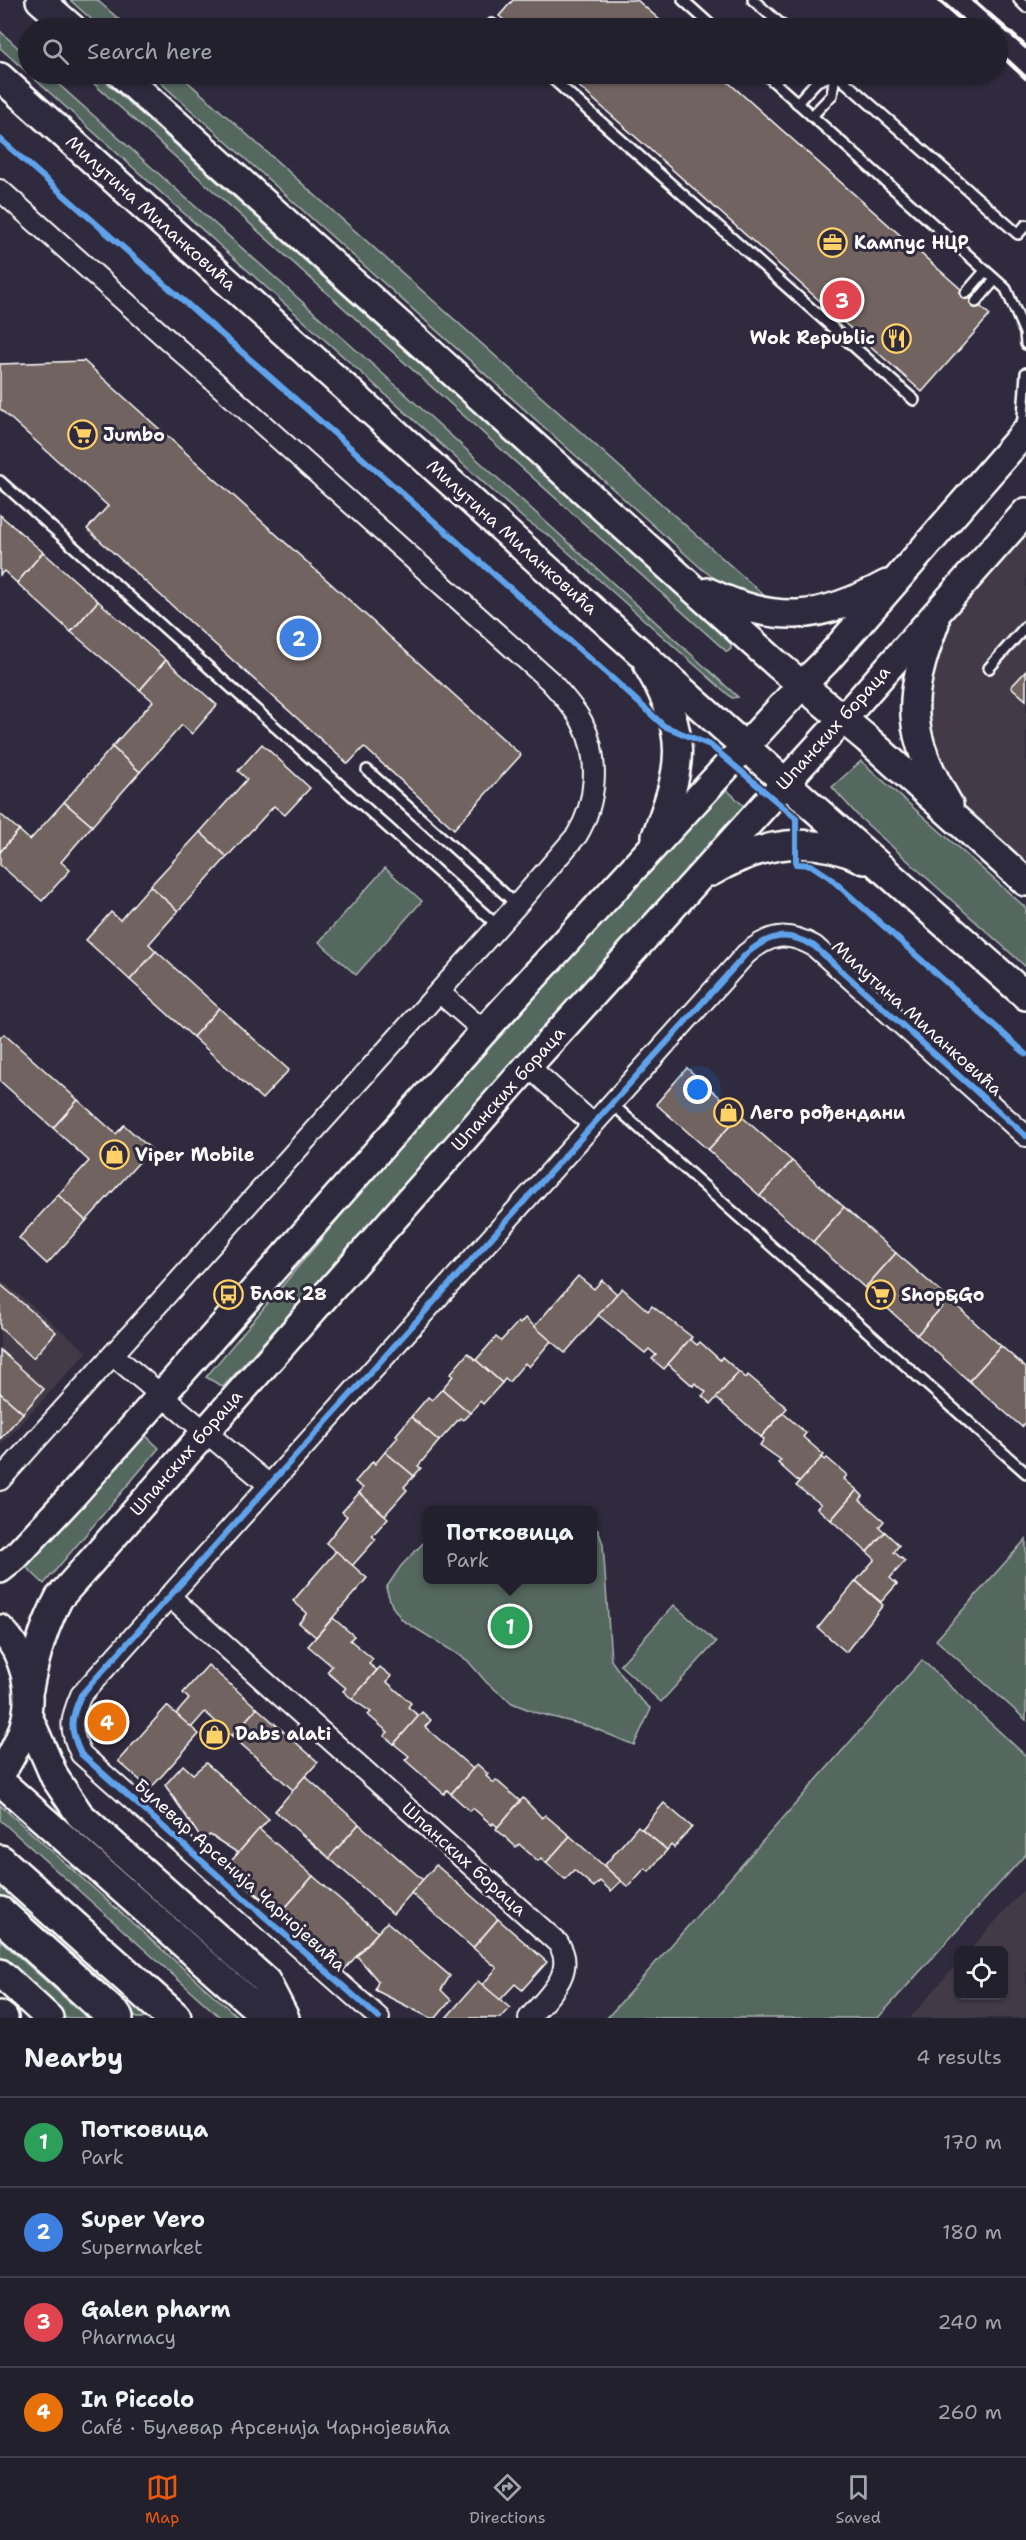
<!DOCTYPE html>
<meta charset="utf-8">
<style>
body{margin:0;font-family:"Shantell Sans",sans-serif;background:#2b2836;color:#f1f3f6}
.controls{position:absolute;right:18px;bottom:18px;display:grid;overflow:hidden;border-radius:9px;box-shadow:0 2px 4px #0004}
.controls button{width:54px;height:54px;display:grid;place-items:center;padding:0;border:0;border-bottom:2px solid #403e4a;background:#23202e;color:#f1f3f6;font:30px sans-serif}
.you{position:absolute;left:698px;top:1090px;width:21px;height:21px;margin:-15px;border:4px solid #fff;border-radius:50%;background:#1a73e8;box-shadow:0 0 0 9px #1a73e833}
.badge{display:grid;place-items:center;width:39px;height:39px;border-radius:50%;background:#ea580c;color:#fff;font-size:20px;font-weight:700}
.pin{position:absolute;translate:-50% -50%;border:3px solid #fff;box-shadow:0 2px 6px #0006}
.popup{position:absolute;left:423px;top:1506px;width:174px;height:78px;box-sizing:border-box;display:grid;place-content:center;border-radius:9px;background:#23202e;filter:drop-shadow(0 2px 4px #0005);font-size:20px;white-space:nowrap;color:#a3a3aa}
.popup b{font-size:22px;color:#f1f3f6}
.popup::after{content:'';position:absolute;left:50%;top:100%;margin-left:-12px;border:12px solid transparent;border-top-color:#23202e}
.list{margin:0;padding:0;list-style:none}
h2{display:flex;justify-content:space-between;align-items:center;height:78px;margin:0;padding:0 24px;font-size:26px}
h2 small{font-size:20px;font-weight:400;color:#a3a3aa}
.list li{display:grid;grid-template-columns:39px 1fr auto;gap:18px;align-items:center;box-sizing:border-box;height:90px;padding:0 24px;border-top:2px solid #403e4a}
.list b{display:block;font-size:22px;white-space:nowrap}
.list p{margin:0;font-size:20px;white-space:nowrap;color:#a3a3aa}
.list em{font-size:20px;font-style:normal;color:#a3a3aa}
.icon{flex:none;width:33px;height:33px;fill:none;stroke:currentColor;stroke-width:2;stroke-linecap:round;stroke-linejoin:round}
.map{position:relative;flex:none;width:1026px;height:2018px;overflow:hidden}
.search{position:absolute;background:#23202e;box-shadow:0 2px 4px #0004;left:18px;right:18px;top:18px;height:66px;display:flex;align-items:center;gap:15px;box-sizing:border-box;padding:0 21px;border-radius:33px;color:#a3a3aa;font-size:22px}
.sheet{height:438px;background:#23202e}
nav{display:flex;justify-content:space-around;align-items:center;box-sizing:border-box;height:84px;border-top:2px solid #403e4a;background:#23202e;font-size:16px;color:#a3a3aa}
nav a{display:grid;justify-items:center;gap:3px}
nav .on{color:#ea580c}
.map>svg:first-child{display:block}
</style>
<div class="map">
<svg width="1026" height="2018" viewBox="0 0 1026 2018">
<rect width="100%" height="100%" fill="#2f2a3d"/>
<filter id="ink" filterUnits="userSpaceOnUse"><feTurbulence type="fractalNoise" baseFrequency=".0167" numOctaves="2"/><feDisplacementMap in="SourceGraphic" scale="12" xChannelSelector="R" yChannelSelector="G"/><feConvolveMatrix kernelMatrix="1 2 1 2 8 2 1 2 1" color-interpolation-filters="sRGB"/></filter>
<g filter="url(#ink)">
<g fill="#433b47">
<polygon points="1026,529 1026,873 966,819 944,785 918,706 948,615"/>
<polygon points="0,1279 87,1352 0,1446"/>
<polygon points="1026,1887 1026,2018 910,2018 958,1963 958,1996 1004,1996 1004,1950 970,1950"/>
</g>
<g fill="#556861" stroke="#aab4b0" stroke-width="1.5">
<polygon points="70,0 97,0 129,28 101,28"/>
<polygon points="0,31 28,57 28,73 0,48"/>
<polygon points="29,74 47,74 401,390 738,697 732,698 552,538 524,519"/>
<polygon points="83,74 96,74 99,76 693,609 731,644 731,649 727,652"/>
<polygon points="151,74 179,74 776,606 737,594 703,570"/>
<polygon points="861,761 1026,908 1026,967 859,817 832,787"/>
<polygon points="724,787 746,808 223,1387 206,1377 364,1188"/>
<polygon points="385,868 422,901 356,975 319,942"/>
<polygon points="142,1432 159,1448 44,1584 24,1565"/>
<polygon points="593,1527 598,1530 603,1544 611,1660 635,1694 651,1709 634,1745 591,1727 537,1713 512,1703 487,1683 467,1660 402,1620 392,1606 386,1588 401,1566 427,1539 428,1580 592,1580"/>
<polygon points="1026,1539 1026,1720 936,1640"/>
<polygon points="674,1605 716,1642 661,1702 620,1665"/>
<polygon points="922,1660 1026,1756 1026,1854 878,2018 607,2018"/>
<polygon points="0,1805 239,2018 221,2018 0,1820"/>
<polygon points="0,1873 162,2018 137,2018 0,1896"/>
<polygon points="0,1940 87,2018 64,2018 0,1961"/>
</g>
<g fill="#71635f" stroke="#fff" stroke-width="1.5">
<polygon points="513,0 637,0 669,28 514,28 499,16"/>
<polygon points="565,74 719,74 990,315 922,392"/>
<polygon points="84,361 521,755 454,829 364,747 348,764 87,529 108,506 0,409 0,364"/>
<polygon points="0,515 43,552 17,583 4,571 0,575"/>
<polygon points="43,552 98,601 71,632 17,583"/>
<polygon points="98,601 166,660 140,690 71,632"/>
<polygon points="166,660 217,705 192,734 182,725 140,772 112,747 153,701 140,690"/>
<polygon points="1026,671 1026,700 1011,687"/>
<polygon points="262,744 310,788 285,815 274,806 227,857 200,832 247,779 238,771"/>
<polygon points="112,747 140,772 92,826 64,802"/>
<polygon points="64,802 92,826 61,862 70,870 42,901 0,865 0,852 19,830 30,840"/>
<polygon points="0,814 19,830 0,852"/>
<polygon points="200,832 227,857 178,911 150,886"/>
<polygon points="150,886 178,911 149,944 156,951 130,980 86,940 111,912 120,920"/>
<polygon points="156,951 219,1008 193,1037 130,980"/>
<polygon points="219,1008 289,1070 262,1099 193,1037"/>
<polygon points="4,1034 78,1100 53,1128 0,1081 0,1038"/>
<polygon points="687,1068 740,1115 708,1150 656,1104"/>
<polygon points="78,1100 116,1134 124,1125 151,1149 86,1221 58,1195 89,1161 53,1128"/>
<polygon points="740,1115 792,1161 760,1196 708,1150"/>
<polygon points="792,1161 844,1207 813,1242 760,1196"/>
<polygon points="58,1195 86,1221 47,1264 19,1238"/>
<polygon points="844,1207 896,1253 865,1288 813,1242"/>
<polygon points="896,1253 949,1299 917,1335 865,1288"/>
<polygon points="578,1276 594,1289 602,1280 617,1294 565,1353 534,1327"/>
<polygon points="0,1284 56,1332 33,1358 0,1328"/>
<polygon points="622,1288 648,1311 652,1306 692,1337 664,1369 652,1359 656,1355 649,1349 645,1353 598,1315"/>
<polygon points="949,1299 1001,1346 969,1381 917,1335"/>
<polygon points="525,1318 551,1341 529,1367 525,1363 509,1382 505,1379 502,1383 476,1360 496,1337 501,1341 518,1322 520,1324"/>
<polygon points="690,1339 697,1345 700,1342 720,1360 722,1357 739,1372 711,1404 702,1396 706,1392 695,1383 693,1386 668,1364"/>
<polygon points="1001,1346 1026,1368 1026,1422 1022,1427 969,1381"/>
<polygon points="0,1350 44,1389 23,1413 0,1393"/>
<polygon points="468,1353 502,1383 483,1404 480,1401 470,1413 442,1389 453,1376 450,1374"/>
<polygon points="739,1372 746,1378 748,1375 787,1408 761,1437 716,1398"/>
<polygon points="442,1389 470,1413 463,1420 460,1418 439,1441 411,1417 428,1397 432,1400"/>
<polygon points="0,1393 23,1413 0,1439"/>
<polygon points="783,1413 806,1433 803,1437 824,1455 800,1483 778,1463 781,1460 760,1445 764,1439 761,1437"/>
<polygon points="411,1417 439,1441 418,1466 421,1468 414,1476 385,1452 398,1437 396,1435"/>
<polygon points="385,1452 414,1476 404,1487 407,1490 385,1515 359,1493 363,1488 355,1482 373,1461 375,1464"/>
<polygon points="822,1457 825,1460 827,1458 847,1475 844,1479 857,1490 831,1520 817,1508 821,1504 796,1486"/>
<polygon points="857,1490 863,1496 860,1500 884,1521 879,1527 885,1532 867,1552 831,1520"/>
<polygon points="359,1493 388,1518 372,1536 376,1539 352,1566 326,1543 347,1516 342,1512"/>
<polygon points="885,1532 899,1545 894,1552 905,1561 890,1578 897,1584 881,1602 856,1581 875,1559 867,1552"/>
<polygon points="336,1551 367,1578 316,1637 299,1623 307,1613 293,1601"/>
<polygon points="856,1581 883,1605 846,1652 818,1628"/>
<polygon points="333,1618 354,1636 350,1640 373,1659 369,1664 377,1670 352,1699 343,1691 346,1688 327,1672 332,1666 308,1646"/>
<polygon points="208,1665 257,1708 232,1736 205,1712 191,1728 176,1714 189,1699 183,1693"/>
<polygon points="380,1667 391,1676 387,1682 411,1703 408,1707 419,1716 394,1744 384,1736 388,1732 368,1715 371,1712 352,1699"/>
<polygon points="167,1706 199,1734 150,1789 118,1761"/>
<polygon points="257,1708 318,1762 293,1790 232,1736"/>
<polygon points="422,1712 431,1720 425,1727 473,1769 451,1794 447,1790 444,1794 405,1760 409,1756 394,1744"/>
<polygon points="206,1763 269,1819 238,1853 210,1835 202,1840 165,1785 183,1765 193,1774"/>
<polygon points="477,1764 488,1774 486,1776 494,1783 496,1780 520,1801 498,1827 493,1823 492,1825 473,1808 470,1811 451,1794"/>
<polygon points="305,1776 359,1824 329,1858 275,1811"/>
<polygon points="523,1798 542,1818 545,1815 570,1836 546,1863 541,1858 538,1861 519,1844 516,1847 496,1829"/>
<polygon points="664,1803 692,1827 674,1848 671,1845 667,1850 642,1829"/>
<polygon points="359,1824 423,1880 393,1914 329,1858"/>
<polygon points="638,1826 667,1850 649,1871 645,1868 628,1887 604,1866"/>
<polygon points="259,1829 313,1876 280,1914 226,1867"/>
<polygon points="570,1836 621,1881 611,1891 600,1881 594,1887 574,1870 565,1879 546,1863"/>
<polygon points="436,1865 498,1919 473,1948 411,1893"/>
<polygon points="313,1876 378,1932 344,1970 280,1914"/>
<polygon points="498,1919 547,1962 522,1990 515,1984 500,2000 482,1985 497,1968 473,1948"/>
<polygon points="387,1922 450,1976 441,1990 451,2000 436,2018 430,2018 375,1990 378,1981 357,1956"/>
<polygon points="478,1981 510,2008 501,2018 446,2018"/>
</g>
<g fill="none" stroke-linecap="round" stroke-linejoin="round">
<defs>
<g id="lane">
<polyline points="683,0 714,28"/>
<polyline points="753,0 785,28"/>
<polyline points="1019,0 1026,7"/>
<polyline points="492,24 497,28"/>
<polyline points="547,74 914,400"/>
<polyline points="765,74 1006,289 1025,333 1026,344"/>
<polyline points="836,74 1018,234 1026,225"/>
<polyline points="797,103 817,81 834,74"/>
<polyline points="812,116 832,95 835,74"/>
<polyline points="966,293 985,271"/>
<polyline points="976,302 995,280"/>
<polyline points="1022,431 1026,373"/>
<polyline points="0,481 498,926"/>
<polyline points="989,668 1026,626"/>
<polyline points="367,770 517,905"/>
<polyline points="611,1103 1026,1473"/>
</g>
<g id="street">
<path d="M0,190L550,681C561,694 574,707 582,722C600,757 597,802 577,835L517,905L0,1480"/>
<polyline points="439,992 484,1031"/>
<polyline points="528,1066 593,1124"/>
<polyline points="113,1355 268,1484"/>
<path d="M169,1596L558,1943C578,1972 547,1997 529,2018"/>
<path d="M379,2018L81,1754C69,1729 70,1720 81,1695L746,954C770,934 786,931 814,946L1026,1136"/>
</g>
<g id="secondary">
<polyline points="40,0 72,28"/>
<polyline points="121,74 778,665 867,739 1026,882"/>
<polyline points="0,77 724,728 1026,996"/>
<path d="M708,592C777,625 820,620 887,584"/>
<path d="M935,623C906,700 906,732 949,805"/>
<path d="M648,666C689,736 683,764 656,836"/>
<path d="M711,872C762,842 811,834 865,860"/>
<polyline points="0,1569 15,1557 73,1495 484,1031 796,691 826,661 1026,431"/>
<path d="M0,1629C14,1642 20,1656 25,1674C35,1712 20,1743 0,1775"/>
<path d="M29,1689C35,1656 43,1628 59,1598L528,1066L842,720L1026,512"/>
<polyline points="28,1716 55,1778 80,1815 266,1981 285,2018"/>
<polyline points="0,1781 267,2018"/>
<polyline points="0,1973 49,2018"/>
<polyline points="0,2015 4,2018"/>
</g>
<g id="highway">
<polyline points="0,1862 174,2018"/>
<polyline points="0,1914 116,2018"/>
</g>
</defs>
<use href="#lane" stroke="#fff" stroke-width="14"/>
<use href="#street" stroke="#fff" stroke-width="24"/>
<use href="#secondary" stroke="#fff" stroke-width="32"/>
<use href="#highway" stroke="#fff" stroke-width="38"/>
<use href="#lane" stroke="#2f2a3d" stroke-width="9"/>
<use href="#street" stroke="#2f2a3d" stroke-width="20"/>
<use href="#secondary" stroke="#2f2a3d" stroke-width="27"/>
<use href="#highway" stroke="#2f2a3d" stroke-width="33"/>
<g stroke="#fff" stroke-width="4.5">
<polyline points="939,0 971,28"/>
<polyline points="973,0 1026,47"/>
<polyline points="998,52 1026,78"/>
</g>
<defs>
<g id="cycleway">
<polyline points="0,139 613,679 664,726 710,745 796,818 796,864 811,865 829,877 1026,1054"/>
<path d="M379,2018L81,1754C69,1729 70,1720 81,1695L746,954C770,934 786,931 814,946L1026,1136"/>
</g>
</defs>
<use href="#cycleway" stroke="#2f2a3d" stroke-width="10"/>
<use href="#cycleway" stroke="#60a3ed" stroke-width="6"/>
</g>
</g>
<defs>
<symbol id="office-ring" viewBox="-11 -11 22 22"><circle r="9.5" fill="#2f2a3d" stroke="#ffd166" stroke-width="1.5"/><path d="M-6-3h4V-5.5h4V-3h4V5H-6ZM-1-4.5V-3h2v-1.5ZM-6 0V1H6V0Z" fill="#ffd166"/></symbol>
<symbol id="restaurant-ring" viewBox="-11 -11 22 22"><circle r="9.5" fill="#2f2a3d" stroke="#ffd166" stroke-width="1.5"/><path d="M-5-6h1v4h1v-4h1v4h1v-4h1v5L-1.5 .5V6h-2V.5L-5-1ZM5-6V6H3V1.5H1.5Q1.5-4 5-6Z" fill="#ffd166"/></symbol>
<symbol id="supermarket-ring" viewBox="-11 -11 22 22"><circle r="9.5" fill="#2f2a3d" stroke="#ffd166" stroke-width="1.5"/><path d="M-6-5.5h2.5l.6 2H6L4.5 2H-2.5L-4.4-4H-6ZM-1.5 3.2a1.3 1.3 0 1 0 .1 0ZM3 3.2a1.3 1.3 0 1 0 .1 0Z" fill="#ffd166"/></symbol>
<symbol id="shop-ring" viewBox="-11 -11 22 22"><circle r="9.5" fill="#2f2a3d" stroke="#ffd166" stroke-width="1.5"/><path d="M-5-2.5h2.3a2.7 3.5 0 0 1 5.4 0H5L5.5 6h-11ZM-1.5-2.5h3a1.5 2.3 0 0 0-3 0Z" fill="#ffd166"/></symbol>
<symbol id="bus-ring" viewBox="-11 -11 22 22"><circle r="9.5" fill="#2f2a3d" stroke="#ffd166" stroke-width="1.5"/><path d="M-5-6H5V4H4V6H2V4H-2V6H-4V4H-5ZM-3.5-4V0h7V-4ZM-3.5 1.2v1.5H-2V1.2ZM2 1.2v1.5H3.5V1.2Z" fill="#ffd166"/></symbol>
</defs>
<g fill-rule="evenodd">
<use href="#office-ring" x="816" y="226" width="33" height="33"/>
<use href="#restaurant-ring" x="880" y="322" width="33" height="33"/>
<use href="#supermarket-ring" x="66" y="418" width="33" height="33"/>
<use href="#shop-ring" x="712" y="1096" width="33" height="33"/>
<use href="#shop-ring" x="98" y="1138" width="33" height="33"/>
<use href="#bus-ring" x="212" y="1278" width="33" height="33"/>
<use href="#supermarket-ring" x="864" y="1278" width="33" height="33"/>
<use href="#shop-ring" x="198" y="1718" width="33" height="33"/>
</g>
<g text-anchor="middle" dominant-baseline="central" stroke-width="6" stroke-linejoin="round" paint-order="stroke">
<g font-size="18" fill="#fff" stroke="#2f2a3d">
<text transform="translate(151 213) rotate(42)">Милутина Миланковића</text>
<text transform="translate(512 537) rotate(42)">Милутина Миланковића</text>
<text transform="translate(833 728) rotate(-48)">Шпанских бораца</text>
<text transform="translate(917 1018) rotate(42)">Милутина Миланковића</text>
<text transform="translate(508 1089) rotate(-48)">Шпанских бораца</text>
<text transform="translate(186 1453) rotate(-49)">Шпанских бораца</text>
<text transform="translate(464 1859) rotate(42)">Шпанских бораца</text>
<text transform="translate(240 1875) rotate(42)">Булевар Арсенија Чарнојевића</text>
</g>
<g font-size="18" font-weight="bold" fill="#fff" stroke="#2f2a3d" text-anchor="start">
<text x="854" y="243">Кампус НЦР</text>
<text x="875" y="338" text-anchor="end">Wok Republic</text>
<text x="103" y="435">Jumbo</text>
<text x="750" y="1113">Лего рођендани</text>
<text x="135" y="1155">Viper Mobile</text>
<text x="250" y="1294">Блок 28</text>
<text x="901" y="1295">Shop&amp;Go</text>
<text x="235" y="1734">Dabs alati</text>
</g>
</g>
</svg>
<div class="controls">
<button><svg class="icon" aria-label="locate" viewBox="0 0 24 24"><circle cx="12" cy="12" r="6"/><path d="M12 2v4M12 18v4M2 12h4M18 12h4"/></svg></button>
</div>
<div class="you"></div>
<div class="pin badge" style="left:510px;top:1626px;background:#2e9e5b">1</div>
<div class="popup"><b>Потковица</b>Park</div>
<div class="pin badge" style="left:299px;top:638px;background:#3f7fe0">2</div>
<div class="pin badge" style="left:842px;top:300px;background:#e0444e">3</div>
<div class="pin badge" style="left:107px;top:1722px;background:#e8710a">4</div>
<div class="search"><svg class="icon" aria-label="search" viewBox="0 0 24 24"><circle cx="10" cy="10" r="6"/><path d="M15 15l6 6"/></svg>Search here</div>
</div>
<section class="sheet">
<h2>Nearby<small>4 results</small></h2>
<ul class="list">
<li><span class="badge" style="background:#2e9e5b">1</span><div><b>Потковица</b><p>Park</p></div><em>170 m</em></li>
<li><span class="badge" style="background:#3f7fe0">2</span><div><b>Super Vero</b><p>Supermarket</p></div><em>180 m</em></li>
<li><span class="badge" style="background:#e0444e">3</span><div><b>Galen pharm</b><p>Pharmacy</p></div><em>240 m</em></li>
<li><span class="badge" style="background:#e8710a">4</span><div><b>In Piccolo</b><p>Café · Булевар Арсенија Чарнојевића</p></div><em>260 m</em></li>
</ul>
</section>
<nav>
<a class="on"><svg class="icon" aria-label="map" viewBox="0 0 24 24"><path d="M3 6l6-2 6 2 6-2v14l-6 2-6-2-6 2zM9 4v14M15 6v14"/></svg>Map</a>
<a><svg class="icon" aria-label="directions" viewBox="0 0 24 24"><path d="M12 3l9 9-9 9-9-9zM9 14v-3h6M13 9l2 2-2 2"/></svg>Directions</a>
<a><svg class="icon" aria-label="saved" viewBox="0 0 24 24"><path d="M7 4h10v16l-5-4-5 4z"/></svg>Saved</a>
</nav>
